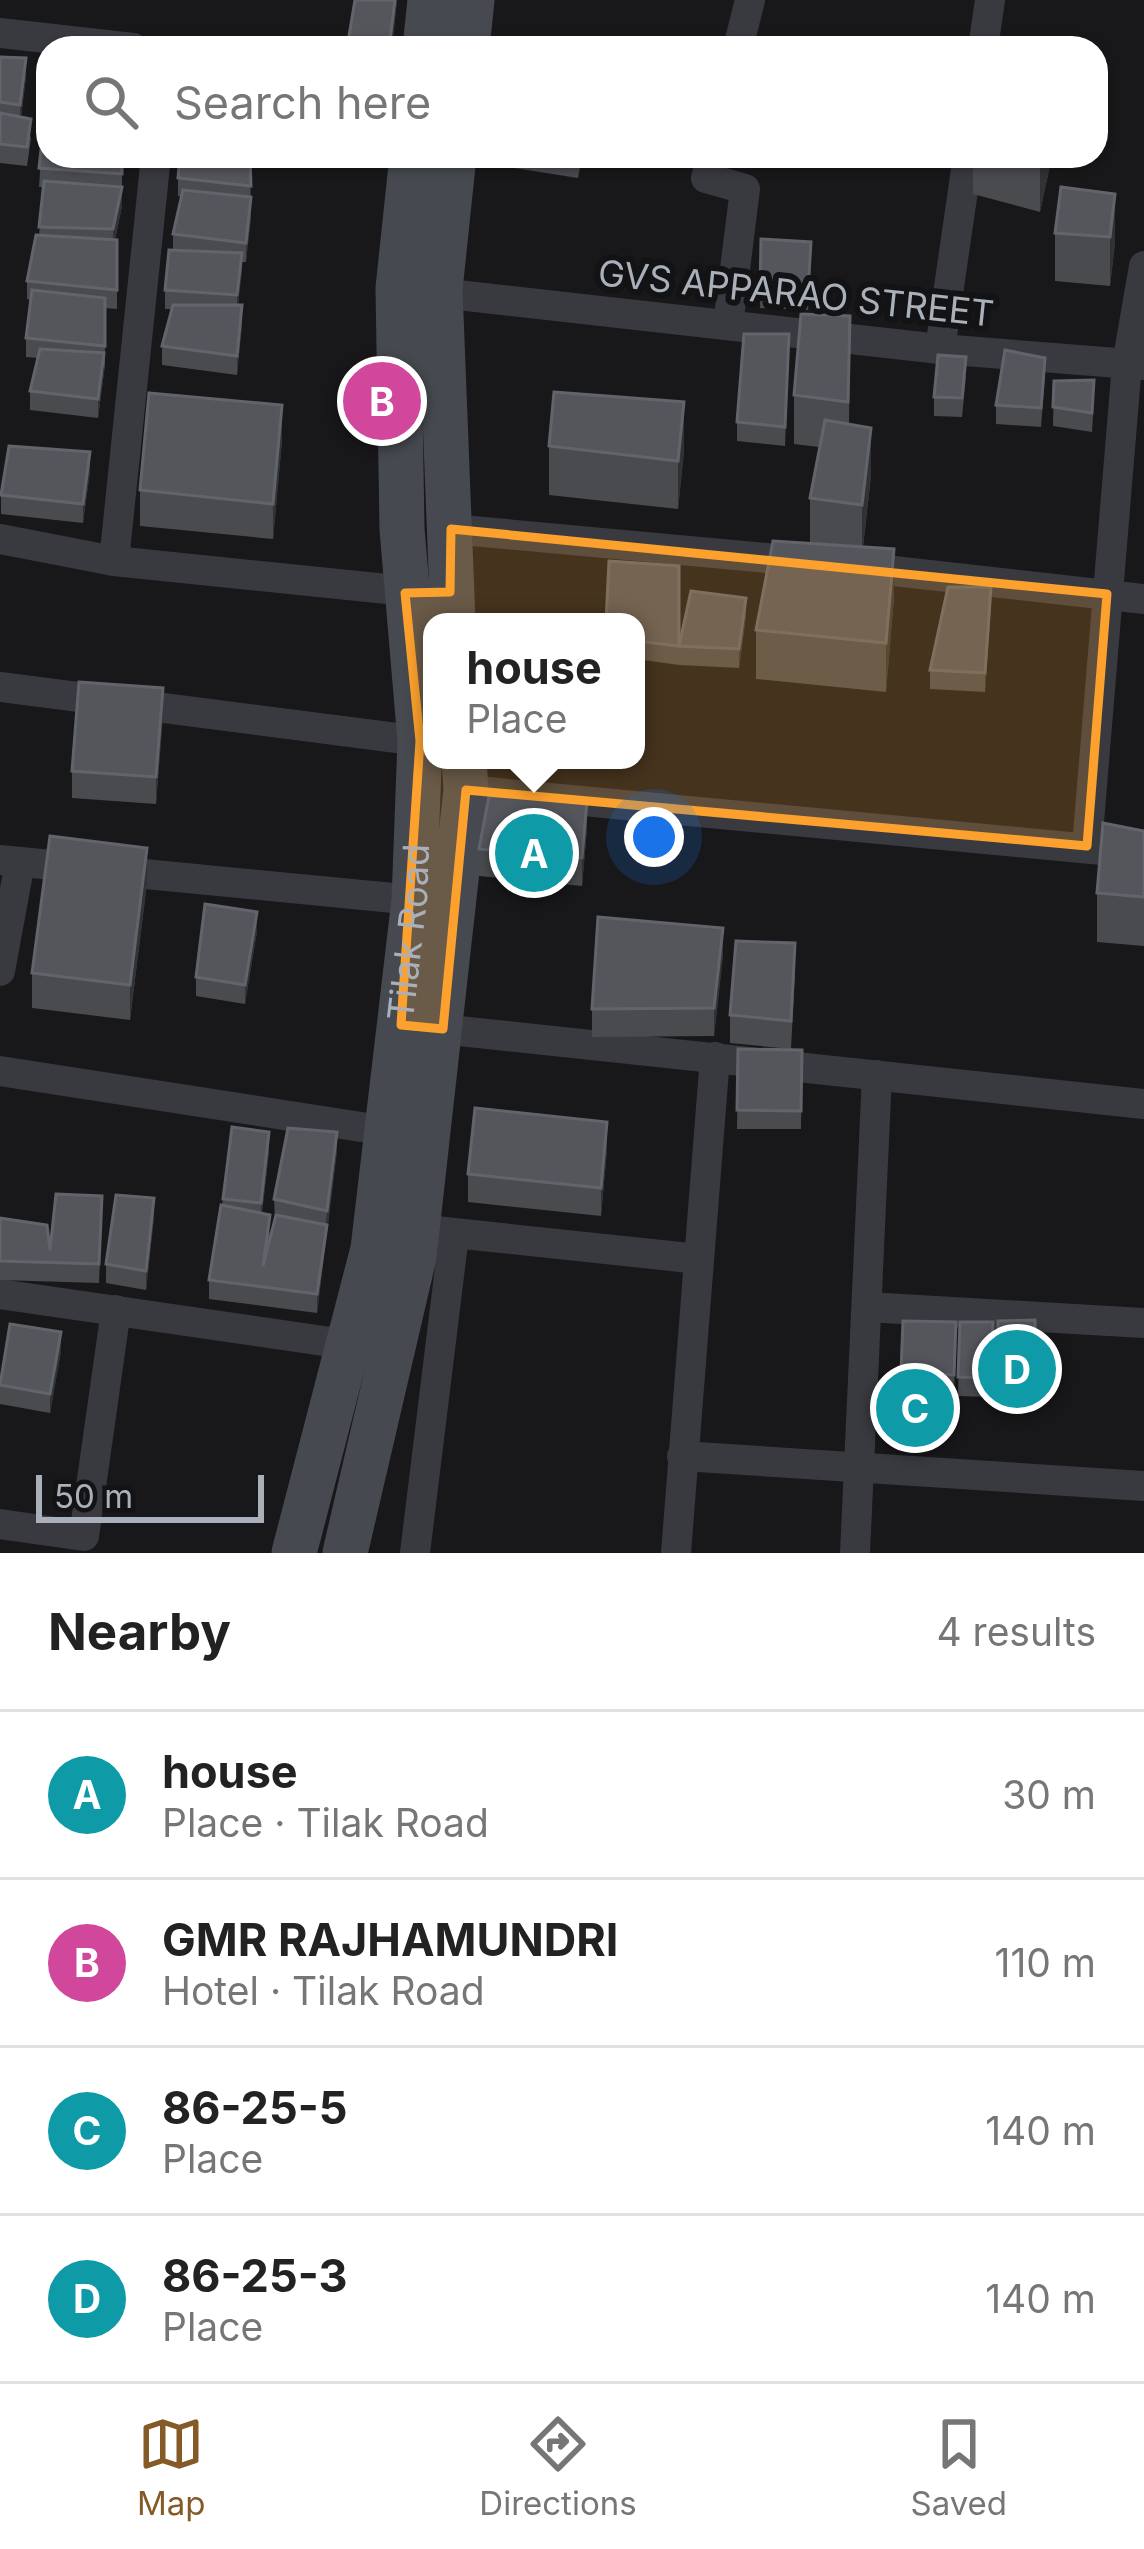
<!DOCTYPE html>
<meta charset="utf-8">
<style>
body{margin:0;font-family:Inter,sans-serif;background:#f6f6f6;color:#222}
.scale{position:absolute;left:36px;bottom:30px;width:228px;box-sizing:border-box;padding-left:12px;border:6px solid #a9b0ba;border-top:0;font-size:33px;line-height:42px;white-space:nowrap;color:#a9b0ba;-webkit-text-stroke:9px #131315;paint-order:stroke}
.you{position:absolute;left:654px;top:837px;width:42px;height:42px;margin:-30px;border:9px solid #fff;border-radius:50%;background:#1a73e8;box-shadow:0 0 0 18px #1a73e833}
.badge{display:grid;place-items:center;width:78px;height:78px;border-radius:50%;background:#845b27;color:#fff;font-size:39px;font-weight:700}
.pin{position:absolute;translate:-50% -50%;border:6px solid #fff;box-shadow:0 3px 12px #0006}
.popup{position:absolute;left:423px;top:613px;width:222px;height:156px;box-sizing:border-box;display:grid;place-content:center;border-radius:24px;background:#fff;filter:drop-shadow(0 3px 9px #0005);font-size:39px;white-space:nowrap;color:#767676}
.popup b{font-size:45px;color:#222}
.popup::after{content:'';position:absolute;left:50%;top:100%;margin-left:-24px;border:24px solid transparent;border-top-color:#fff}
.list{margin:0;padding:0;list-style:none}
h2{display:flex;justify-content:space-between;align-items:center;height:156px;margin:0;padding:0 48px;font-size:51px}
h2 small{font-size:39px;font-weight:400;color:#767676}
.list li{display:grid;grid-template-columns:78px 1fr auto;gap:36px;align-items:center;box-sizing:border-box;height:168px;padding:0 48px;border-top:3px solid #e0e0e0}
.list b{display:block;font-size:45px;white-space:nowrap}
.list p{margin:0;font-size:39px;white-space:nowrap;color:#767676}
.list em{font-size:39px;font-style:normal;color:#767676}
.icon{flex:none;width:66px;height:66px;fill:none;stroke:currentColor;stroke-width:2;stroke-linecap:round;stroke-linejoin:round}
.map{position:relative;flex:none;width:1144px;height:1553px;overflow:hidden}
.search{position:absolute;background:#fff;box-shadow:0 3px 9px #0004;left:36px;right:36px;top:36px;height:132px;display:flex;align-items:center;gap:30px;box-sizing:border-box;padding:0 42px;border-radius:36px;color:#767676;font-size:45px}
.sheet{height:828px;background:#fff}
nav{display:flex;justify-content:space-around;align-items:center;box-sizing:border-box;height:168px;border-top:3px solid #e0e0e0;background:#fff;font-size:33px;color:#767676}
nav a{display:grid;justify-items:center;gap:6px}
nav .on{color:#845b27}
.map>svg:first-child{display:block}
</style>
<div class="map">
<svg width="1144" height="1553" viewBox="0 0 1144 1553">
<rect width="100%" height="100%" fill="#18181a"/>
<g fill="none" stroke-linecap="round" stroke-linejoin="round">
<g stroke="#383a3f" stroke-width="30">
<polyline points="0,33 133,48"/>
<polyline points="738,48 750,0"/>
<polyline points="983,48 990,0"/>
<polyline points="712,156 706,178 745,189 728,325"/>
<polyline points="440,293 940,349 1144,365"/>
<polyline points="940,349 968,156"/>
<polyline points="451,529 810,562"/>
<polyline points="0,539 114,561 426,593"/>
<polyline points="114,561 156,156"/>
<polyline points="858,567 1144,599"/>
<polyline points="0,687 420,741"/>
<polyline points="466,790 1144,854"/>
<polyline points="1087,846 1127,364 1144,266"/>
<polyline points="0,860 414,900"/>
<polyline points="0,971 20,862"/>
<polyline points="422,1027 1144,1104"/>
<polyline points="0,1071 387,1131"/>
<polyline points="435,1231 699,1259"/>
<polyline points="0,1294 351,1345"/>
<polyline points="867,1307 1144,1323"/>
<polyline points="682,1456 1144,1486"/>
<polyline points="0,1524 84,1536 116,1310"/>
<polyline points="415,1553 454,1235"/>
<polyline points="676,1553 715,1057"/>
<polyline points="855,1553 877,1075"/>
</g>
<g stroke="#46494f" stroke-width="45">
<polyline points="425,48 430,0"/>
<polyline points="467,48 472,0"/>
<polyline points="453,622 440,289 454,156"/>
<path id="s1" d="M294,1553L373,1249L414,900L420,741L402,529L398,288L412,156"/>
<polyline points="345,1553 414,1257 466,790 464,760"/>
</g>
</g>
<g fill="#494b4f">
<polygon points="397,0 392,48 348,48 348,42"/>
<polygon points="0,57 26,77 21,117 31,138 27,166 0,163"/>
<polygon points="48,64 48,156 122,156 122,206 115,240 117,240 117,309 105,308 105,365 98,418 30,410 30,391 38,358 26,357 26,338 31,300 27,299 27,281 39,236 43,187 39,187 43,128 40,127 40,108"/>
<polygon points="250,156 251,216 246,262 242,262 238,305 242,324 237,375 162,365 162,346 172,309 165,309 165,290 173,250 173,234 182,197 178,196 178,178"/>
<polygon points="483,156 582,156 578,178 483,163"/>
<polygon points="973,156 1052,156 1040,212 973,194"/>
<polygon points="1115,194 1115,243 1110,286 1055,281 1055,233"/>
<polygon points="761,239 811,261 808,310 760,308"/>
<polygon points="850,316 849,424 871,476 863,547 894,597 886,692 756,679 756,630 810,543 810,498 819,447 794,444 794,395"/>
<polygon points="789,334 785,446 737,441 737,422"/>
<polygon points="966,376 962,417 934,416 934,397"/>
<polygon points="1045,377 1041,427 996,424 996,405"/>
<polygon points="1054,381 1094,399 1092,432 1053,426"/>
<polygon points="282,441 273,539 140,526 140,490"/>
<polygon points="549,446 684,451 678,509 549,495"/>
<polygon points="90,471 83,523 1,514 1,495"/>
<polygon points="991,606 985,692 930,689 930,670"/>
<polygon points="746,616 739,668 679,665 636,659 636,622 679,646"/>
<polygon points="163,715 156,804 72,798 72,771"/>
<polygon points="587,829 582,886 479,876 479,849"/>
<polygon points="1144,831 1144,946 1097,942 1097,893"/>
<polygon points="147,883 130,1020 32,1008 32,973"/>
<polygon points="257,931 245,1004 196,996 196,977"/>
<polygon points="723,955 714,1036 592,1037 592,1009"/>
<polygon points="795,971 791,1049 730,1043 730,1015"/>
<polygon points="738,1049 802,1050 801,1129 737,1129"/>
<polygon points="607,1150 601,1216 468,1202 468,1174"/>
<polygon points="269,1151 262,1213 270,1234 269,1245 275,1218 274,1199 337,1151 317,1313 209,1299 209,1280 223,1199"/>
<polygon points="102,1215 99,1283 0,1280 0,1218 50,1250"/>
<polygon points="154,1217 146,1290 106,1283 106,1264"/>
<polygon points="1035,1320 1036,1398 998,1398 998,1321"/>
<polygon points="903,1321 956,1341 954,1394 935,1393 935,1418 895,1415 896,1388 901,1388"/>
<polygon points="960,1322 993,1322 990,1397 958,1396"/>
<polygon points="61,1351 50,1413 0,1404 0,1381"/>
</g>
<g fill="#313235">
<polygon points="395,0 397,0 392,48 389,48"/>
<polygon points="26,58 26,77 20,124 20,105"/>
<polygon points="1042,156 1052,156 1040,212 1040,163"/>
<polygon points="122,187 122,206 113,248 113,229"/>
<polygon points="1115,194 1115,243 1110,286 1110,237"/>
<polygon points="251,197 251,216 246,262 246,243"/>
<polygon points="242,253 242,272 237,314 237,295"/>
<polygon points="242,305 242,324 237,375 237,356"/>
<polygon points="104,353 104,372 98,418 98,399"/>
<polygon points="684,402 684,451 678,509 678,461"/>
<polygon points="282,405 282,441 273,539 273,504"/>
<polygon points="871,428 871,476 862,554 862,505"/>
<polygon points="90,452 90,471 83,523 83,504"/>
<polygon points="894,549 894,597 886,692 886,643"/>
<polygon points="991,587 991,606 985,692 985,673"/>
<polygon points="746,598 746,616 739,668 739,649"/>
<polygon points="163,688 163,715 156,804 156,777"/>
<polygon points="587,801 587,829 582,886 582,858"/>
<polygon points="147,848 147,883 130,1020 130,985"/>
<polygon points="257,912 257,931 245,1004 245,985"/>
<polygon points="723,928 723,955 714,1036 714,1008"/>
<polygon points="607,1122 607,1150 601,1216 601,1188"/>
<polygon points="269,1132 269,1151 261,1222 261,1203"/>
<polygon points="337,1132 337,1151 317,1313 317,1294"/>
<polygon points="154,1198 154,1217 146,1290 146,1271"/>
<polygon points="61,1332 61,1351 50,1413 50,1394"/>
</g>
<g fill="#54565b" stroke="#61646a" stroke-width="3">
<polygon points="355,0 395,0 389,48 348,42"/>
<polygon points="0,57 26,58 20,105 0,102"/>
<polygon points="48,64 48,110 40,108"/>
<polygon points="0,113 31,119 27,147 0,144"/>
<polygon points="44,121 48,122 48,156 122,156 122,174 39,168"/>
<polygon points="180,156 250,156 251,186 178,178"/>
<polygon points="1013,156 1042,156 1040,163"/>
<polygon points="44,181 122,187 113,229 39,227"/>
<polygon points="1061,187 1115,194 1110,237 1055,233"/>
<polygon points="183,190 251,197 246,243 173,234"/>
<polygon points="36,235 117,240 117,290 27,281"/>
<polygon points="761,239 811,242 808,291 760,289"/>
<polygon points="169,250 242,253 237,295 165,290"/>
<polygon points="32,290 105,298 105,346 26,338"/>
<polygon points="173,305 242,305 237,356 162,346"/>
<polygon points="801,314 850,316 848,402 794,395"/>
<polygon points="744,334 789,334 785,427 737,422"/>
<polygon points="40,349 104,353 98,399 30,391"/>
<polygon points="1005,350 1045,358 1041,408 996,405"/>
<polygon points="938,355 966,357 962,398 934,397"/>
<polygon points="1094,380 1092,413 1053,407 1054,381"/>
<polygon points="554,392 684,402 678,461 549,446"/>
<polygon points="149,393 282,405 273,504 140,490"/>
<polygon points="825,420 871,428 862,505 810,498"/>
<polygon points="9,446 90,452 83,504 1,495"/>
<polygon points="773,541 894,549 886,643 756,630"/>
<polygon points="609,561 679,566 679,646 636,641 636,622 606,622"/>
<polygon points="948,587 991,587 985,673 930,670"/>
<polygon points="691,591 746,598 739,649 679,646"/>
<polygon points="79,682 163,688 156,777 72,771"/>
<polygon points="489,796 587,801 582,858 479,849"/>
<polygon points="1103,823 1144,831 1144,897 1097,893"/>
<polygon points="50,836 147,848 130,985 32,973"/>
<polygon points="205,904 257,912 245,985 196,977"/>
<polygon points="598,917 723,928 714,1008 592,1009"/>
<polygon points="736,941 795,943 791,1021 730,1015"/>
<polygon points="738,1049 802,1050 801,1111 737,1110"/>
<polygon points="475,1108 607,1122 601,1188 468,1174"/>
<polygon points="232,1127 269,1132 261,1203 223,1199"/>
<polygon points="288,1128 337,1132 327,1211 274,1199"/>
<polygon points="56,1194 102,1196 99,1264 0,1261 0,1218 47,1225 50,1250"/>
<polygon points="116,1195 154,1198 146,1271 106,1264"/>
<polygon points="221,1205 270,1215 263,1266 276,1215 327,1225 317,1294 209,1280"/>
<polygon points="1035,1320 1036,1379 998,1379 998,1321"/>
<polygon points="903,1321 956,1322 954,1375 901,1372"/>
<polygon points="960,1322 993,1322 990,1378 958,1377"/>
<polygon points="10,1324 61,1332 50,1394 0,1385"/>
<polygon points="896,1388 935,1390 935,1408 895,1406"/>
</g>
<path fill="#fca12d" fill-opacity="0.2" stroke="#fca12d" stroke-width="9" stroke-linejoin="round" d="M451,529L1107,594L1087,846L466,790L443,1029L401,1025L420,741L405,593L450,592Z"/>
<g text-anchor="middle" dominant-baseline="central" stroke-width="12" stroke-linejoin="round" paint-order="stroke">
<g font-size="36" fill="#a9b0ba" stroke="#131315">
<text transform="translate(796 293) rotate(6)">GVS APPARAO STREET</text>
<text stroke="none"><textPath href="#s1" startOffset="633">Tilak Road</textPath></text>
</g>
</g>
</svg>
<div class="scale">50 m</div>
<div class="you"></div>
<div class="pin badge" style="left:534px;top:853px;background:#0f9aa8">A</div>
<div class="popup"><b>house</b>Place</div>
<div class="pin badge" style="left:382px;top:401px;background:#d1479c">B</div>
<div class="pin badge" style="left:915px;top:1408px;background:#0f9aa8">C</div>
<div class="pin badge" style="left:1017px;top:1369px;background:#0f9aa8">D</div>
<div class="search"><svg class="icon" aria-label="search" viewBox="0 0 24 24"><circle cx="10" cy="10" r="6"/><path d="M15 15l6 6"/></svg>Search here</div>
</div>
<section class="sheet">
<h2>Nearby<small>4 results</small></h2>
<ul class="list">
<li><span class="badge" style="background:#0f9aa8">A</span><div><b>house</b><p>Place · Tilak Road</p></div><em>30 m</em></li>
<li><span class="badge" style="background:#d1479c">B</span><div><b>GMR RAJHAMUNDRI</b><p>Hotel · Tilak Road</p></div><em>110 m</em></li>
<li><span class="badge" style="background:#0f9aa8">C</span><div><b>86-25-5</b><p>Place</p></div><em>140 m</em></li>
<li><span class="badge" style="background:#0f9aa8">D</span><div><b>86-25-3</b><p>Place</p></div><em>140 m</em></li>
</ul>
</section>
<nav>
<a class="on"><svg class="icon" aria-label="map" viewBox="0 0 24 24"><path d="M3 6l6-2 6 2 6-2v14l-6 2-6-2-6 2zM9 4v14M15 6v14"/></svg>Map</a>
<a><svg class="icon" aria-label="directions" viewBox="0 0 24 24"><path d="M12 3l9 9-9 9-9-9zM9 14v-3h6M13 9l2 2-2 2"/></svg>Directions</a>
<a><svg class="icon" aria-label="saved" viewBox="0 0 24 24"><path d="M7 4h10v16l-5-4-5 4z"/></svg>Saved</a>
</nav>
